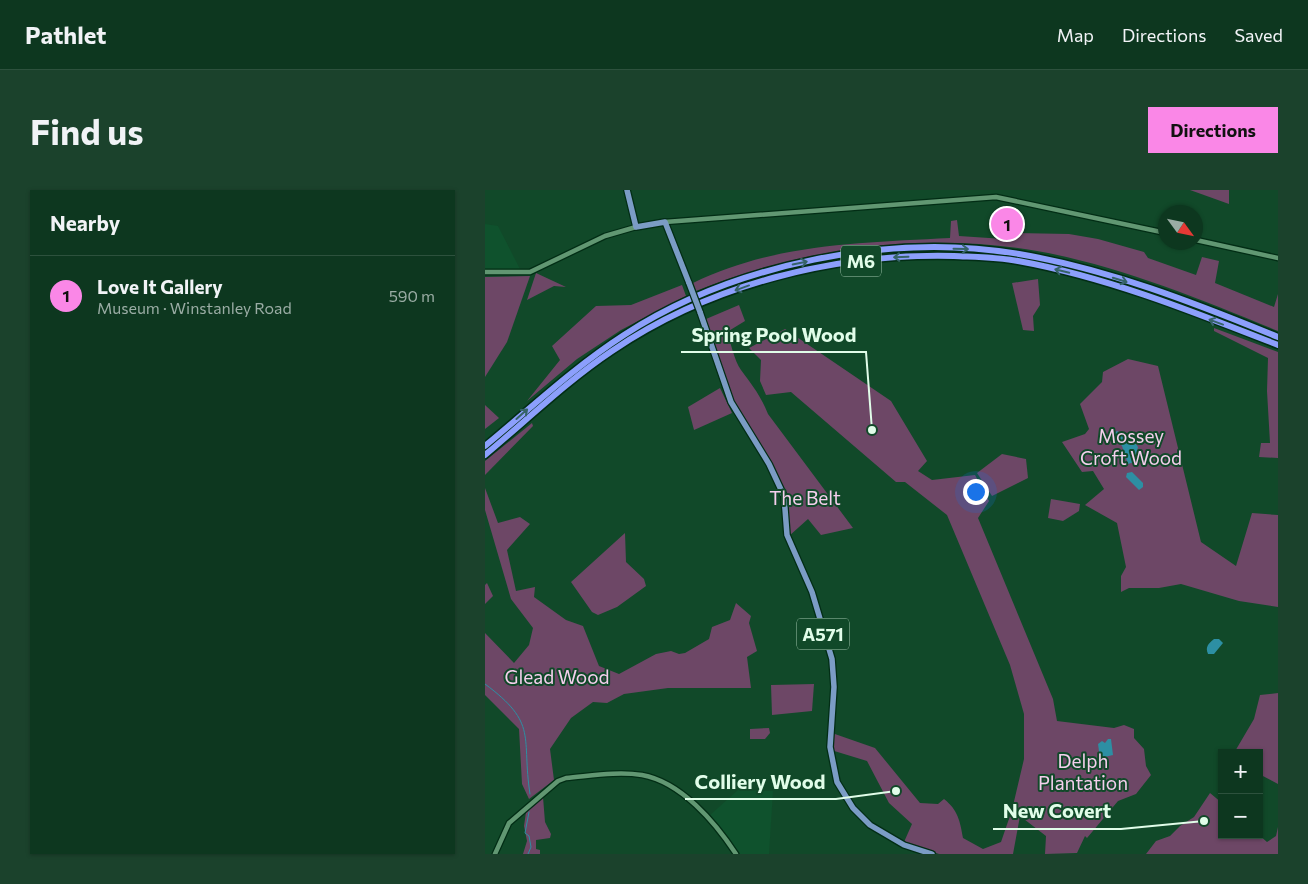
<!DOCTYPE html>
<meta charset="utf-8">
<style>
body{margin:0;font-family:Commissioner,sans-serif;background:#1b422c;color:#f1f3f6}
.controls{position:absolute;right:15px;bottom:15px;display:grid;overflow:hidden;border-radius:0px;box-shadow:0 1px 4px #0004}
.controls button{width:45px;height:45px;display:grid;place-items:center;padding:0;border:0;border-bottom:1px solid #2d513d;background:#0d371f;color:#f1f3f6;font:25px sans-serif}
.compass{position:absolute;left:673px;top:15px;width:45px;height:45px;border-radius:50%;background:#0d371f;box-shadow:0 1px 4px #0004;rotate:123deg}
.you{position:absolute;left:490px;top:301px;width:18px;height:18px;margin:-12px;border:4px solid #fff;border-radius:50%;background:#1a73e8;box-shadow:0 0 0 8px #1a73e833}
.badge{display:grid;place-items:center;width:32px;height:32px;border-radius:50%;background:#fa87e7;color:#111;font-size:16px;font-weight:700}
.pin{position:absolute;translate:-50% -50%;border:2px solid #fff;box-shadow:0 1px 5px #0006}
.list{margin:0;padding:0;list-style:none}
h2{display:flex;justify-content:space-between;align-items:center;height:65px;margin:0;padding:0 20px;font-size:21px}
h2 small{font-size:16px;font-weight:400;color:#9aaca4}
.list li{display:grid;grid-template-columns:32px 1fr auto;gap:15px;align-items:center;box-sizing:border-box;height:80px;padding:0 20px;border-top:1px solid #2d513d}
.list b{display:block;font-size:19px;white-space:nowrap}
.list p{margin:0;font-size:16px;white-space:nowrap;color:#9aaca4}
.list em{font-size:16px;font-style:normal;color:#9aaca4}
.map{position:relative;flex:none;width:793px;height:664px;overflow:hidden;border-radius:0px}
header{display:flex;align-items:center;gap:30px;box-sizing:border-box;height:70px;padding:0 25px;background:#0d371f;border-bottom:1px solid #2d513d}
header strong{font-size:24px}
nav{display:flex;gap:28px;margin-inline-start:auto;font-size:18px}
.intro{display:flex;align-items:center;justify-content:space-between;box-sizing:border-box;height:120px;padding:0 30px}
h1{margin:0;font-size:35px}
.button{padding:12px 22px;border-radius:0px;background:#fa87e7;color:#111;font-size:18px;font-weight:700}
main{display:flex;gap:30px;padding:0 30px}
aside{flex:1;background:#0d371f;border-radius:0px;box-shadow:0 1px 4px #0004}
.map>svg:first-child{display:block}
</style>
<header>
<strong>Pathlet</strong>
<nav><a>Map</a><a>Directions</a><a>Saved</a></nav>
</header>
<div class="intro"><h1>Find us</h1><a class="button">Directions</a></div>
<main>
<aside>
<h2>Nearby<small></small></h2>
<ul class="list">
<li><span class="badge">1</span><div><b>Love It Gallery</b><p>Museum · Winstanley Road</p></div><em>590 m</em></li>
</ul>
</aside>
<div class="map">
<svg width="793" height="664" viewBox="0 0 793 664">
<rect width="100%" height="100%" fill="#114929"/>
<g fill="#0f522d">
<polygon points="0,34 13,36 36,81 0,80"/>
<polygon points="253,600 288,601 284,664 255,664 224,626"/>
</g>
<g fill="#6d4766">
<polygon points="705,0 744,0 744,14"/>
<path d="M472,30L474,46L519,49L530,43L584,44L613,49L659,62L663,68L711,85L717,67L734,71L730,93L789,117L793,104V141C718,110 632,75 552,61C438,41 319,58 211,101L208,93C291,53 375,53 465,48L466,31Z"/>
<polygon points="51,83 81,97 69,96 42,110"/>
<polygon points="45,86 22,152 0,187 0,87"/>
<polygon points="553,89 555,115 548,126 549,141 538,140 527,93"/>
<polygon points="197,95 201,106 136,140 92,169 42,211 75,170 67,156 111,116 146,115"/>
<path d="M254,115L260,131L242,142C246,153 249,170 256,180C267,195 276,206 283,224L368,338L336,345L323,329L304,346L300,302L248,212L221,129Z"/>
<polygon points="729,138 793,162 793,268 774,267 776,253 785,253 782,201 783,168 729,141"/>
<path d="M300,139L406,211L442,271L433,281L447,290L490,285L504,311L493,328L568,509L572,531L629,538L639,535L649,539V548L659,559L661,576L666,585L651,604L633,611L602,648L600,646L592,663L560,664L561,646L535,626L528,664H454L419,652L427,634L404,613L382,571L346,560L347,543L390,558L435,613L453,614L459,609C473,620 475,631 478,648L498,659L516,652L527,620L539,569V524L525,475L462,325L420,292H411L306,202L281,205L275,191L276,170L264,158Z"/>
<polygon points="643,169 673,176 716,352 751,376 767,323 793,325 793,417 754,411 696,394 674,398 644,398 636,402 636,386 641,377 632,333 600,315 619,299 608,281 597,282 577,252 600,244 604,239 595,214 617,192 618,182"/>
<polygon points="235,198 247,223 209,240 203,217"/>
<polygon points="0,215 14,228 0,239"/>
<polygon points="47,233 48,236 0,285 0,271"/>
<polygon points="517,264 541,269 543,288 507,306 492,283"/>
<polygon points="0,298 13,333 35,327 45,334 22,360 31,401 50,397 49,407 81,430 98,436 114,476 134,484 171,464 186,461 194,464 200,463 224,449 227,437 245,430 251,413 266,426 264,433 272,461 262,467 266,498 183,498 139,504 122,513 108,512 86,528 65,559 69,590 44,609 37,594 34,539 0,505 0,443 29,473 44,455 48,438 26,409 0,320"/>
<polygon points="566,309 595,314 594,321 578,331 563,328"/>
<polygon points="140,343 141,372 159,389 161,396 132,417 113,425 107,422 86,392"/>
<polygon points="2,393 8,406 0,414 0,395"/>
<polygon points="329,494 327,521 287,525 286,495"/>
<polygon points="793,503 793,594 774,584 774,563 749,563 769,529 775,505"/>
<polygon points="284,538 285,543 280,549 265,549 265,539"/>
<polygon points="725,603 737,613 737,645 774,645 782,652 791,646 793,637 793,664 661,664 671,651 685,646 695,636 709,627"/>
<polygon points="58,607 60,632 66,644 65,648 51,650 51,659 55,660 55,664 38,664 42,651 39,636 41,622"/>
</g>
<g fill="#2d8fa3">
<polygon points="632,241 649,251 653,257 649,272 643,274 637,256 627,245"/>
<polygon points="647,282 658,293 658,297 654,300 641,287 642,283"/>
<path d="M729,449H734L738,453L729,464H723C720,457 723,454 729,449Z"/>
<polygon points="623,549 626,549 628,565 615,568 613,554 617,551 620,553"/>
</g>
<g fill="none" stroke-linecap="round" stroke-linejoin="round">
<g stroke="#2d8fa3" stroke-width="1">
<path d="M0,494C54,534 36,546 45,604"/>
<polyline points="43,664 46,657 44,646 40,643 44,622"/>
</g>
<defs>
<g id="minor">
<polyline points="180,32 511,7 681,43"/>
<polyline points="711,50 793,68"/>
<polyline points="0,82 45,82 120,46 151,37"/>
<path d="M10,664L24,633L73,591L81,588C105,586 132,581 157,585C196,592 230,632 251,664"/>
</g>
<g id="major">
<polyline points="142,0 151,37 180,32 204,93"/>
<polyline points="215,122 246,212 284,274 299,306 302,345 327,402 347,469 349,497 345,557 352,592 368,618 385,635 419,655 447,664"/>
</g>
<g id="highway">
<path d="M0,256C46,218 88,178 139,145C248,74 405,42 534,64C623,79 710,113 793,147"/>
<path d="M0,265C42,230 82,191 127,161C226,94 350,63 469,66C490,67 512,67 533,71C622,87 709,122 793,155"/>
</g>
</defs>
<use href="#minor" stroke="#022d15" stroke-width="7"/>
<use href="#major" stroke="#022d15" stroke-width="8"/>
<use href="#highway" stroke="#022d15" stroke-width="9"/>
<use href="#minor" stroke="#619772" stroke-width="4.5"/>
<use href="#major" stroke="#7b9cc5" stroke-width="5.5"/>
<use href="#highway" stroke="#8c9ffc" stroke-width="6"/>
<defs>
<polyline id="major-bridge" points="204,93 215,122"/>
</defs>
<use href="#major-bridge" stroke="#022d15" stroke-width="8" stroke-linecap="butt"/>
<use href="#major-bridge" stroke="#7b9cc5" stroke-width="5.5"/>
</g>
<defs><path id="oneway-shaft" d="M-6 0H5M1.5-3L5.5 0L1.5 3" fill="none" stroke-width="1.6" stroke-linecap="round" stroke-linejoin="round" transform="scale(1.25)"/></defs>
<g stroke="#366368">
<use href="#oneway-shaft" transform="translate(476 59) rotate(1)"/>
<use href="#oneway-shaft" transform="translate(416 67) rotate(178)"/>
<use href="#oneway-shaft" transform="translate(315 73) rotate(-11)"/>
<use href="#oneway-shaft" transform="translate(577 81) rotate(-166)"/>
<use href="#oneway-shaft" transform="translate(635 90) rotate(17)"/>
<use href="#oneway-shaft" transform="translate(257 98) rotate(160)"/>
<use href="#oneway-shaft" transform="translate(731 132) rotate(-160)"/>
<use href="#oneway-shaft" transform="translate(37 224) rotate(-42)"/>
</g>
<g text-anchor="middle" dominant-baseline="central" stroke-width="4" stroke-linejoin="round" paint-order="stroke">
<g fill="#114929" stroke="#a3c7af" stroke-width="1">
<rect x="356" y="55.5" width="40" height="31" rx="4"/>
<rect x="312" y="428.5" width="52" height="31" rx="4"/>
</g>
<g font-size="18" font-weight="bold" fill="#e1fde9">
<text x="376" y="71">M6</text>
<text x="338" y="444">A571</text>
</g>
<g font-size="19" fill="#f5cfed" stroke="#114929">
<text x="646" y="245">Mossey<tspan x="646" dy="22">Croft Wood</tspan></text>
<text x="320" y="307">The Belt</text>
<text x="72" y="486">Glead Wood</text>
<text x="598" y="570">Delph<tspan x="598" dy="22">Plantation</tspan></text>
</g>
</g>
<path fill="none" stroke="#e1fde9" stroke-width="2" d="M387 240L381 162H196M411 601L351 609H200M719 631L636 639H508"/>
<g fill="#e1fde9" stroke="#114929" stroke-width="2">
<circle cx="387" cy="240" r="5"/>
<circle cx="411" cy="601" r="5"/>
<circle cx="719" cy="631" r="5"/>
</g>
<g font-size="20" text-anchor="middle" font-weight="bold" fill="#e1fde9" stroke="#114929" stroke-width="4" stroke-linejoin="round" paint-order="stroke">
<text x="289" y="152">Spring Pool Wood</text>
<text x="275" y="599">Colliery Wood</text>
<text x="572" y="628">New Covert</text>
</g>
</svg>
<div class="controls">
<button>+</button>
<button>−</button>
</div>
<svg class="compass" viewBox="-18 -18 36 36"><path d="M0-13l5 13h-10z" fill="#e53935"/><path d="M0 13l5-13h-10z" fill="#9aaca4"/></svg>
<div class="you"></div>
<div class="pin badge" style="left:522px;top:34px">1</div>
</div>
</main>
